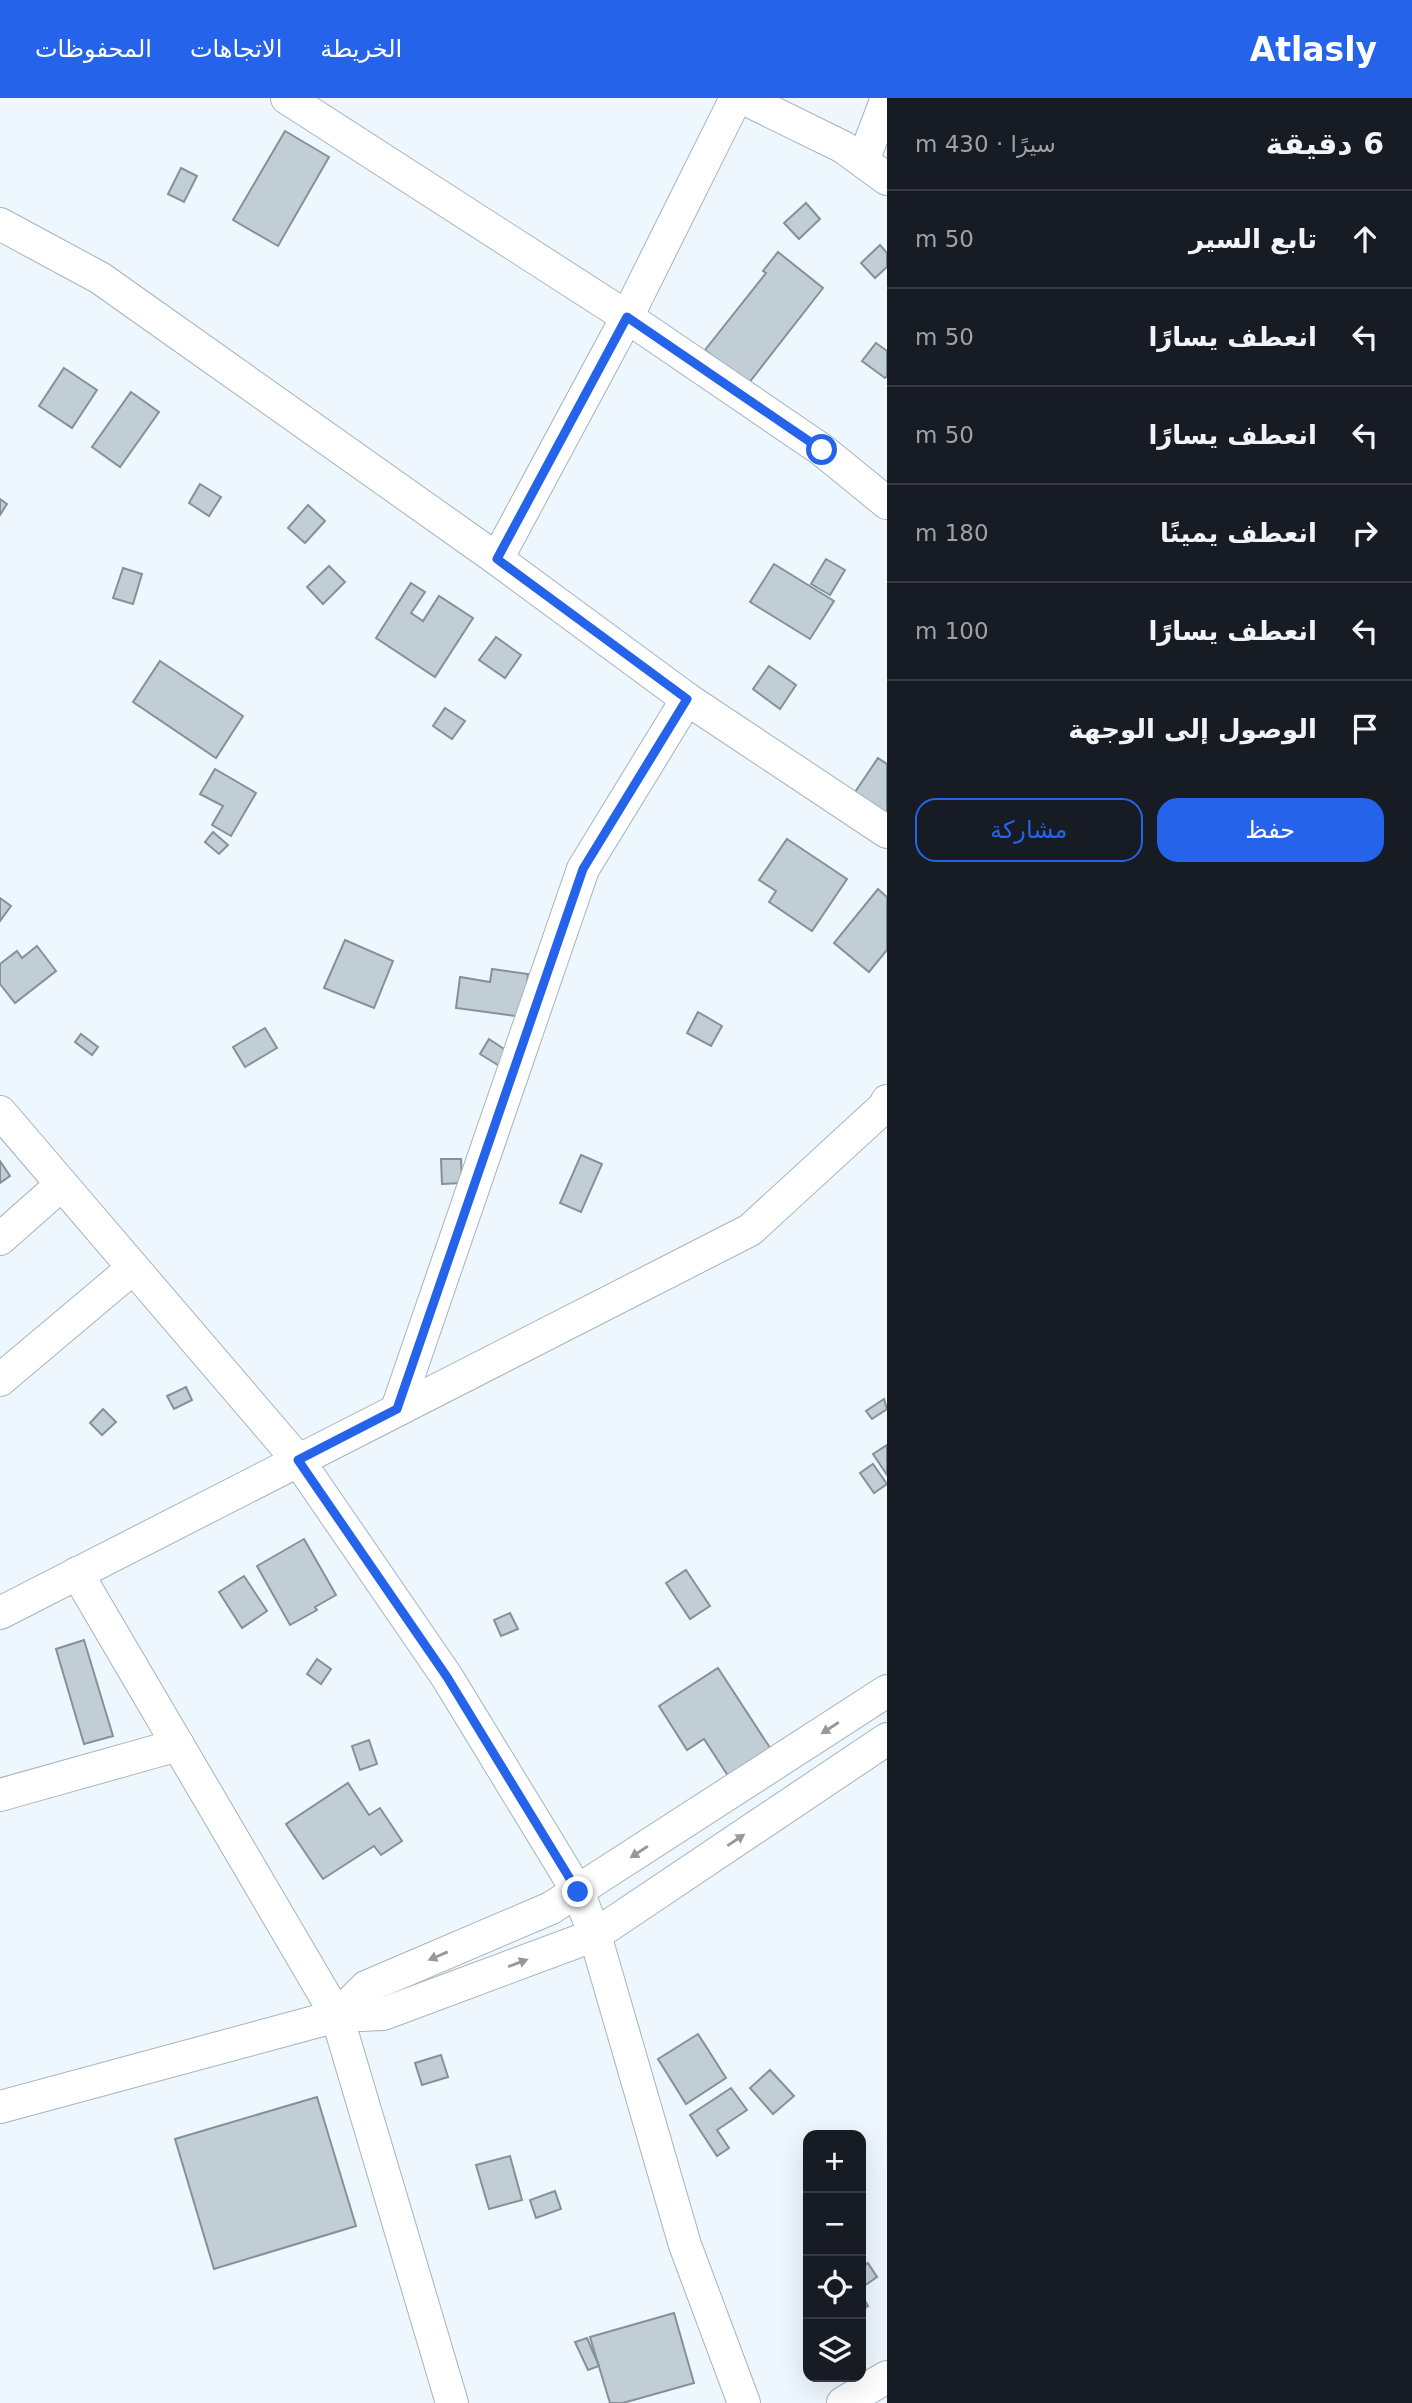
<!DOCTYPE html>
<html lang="ar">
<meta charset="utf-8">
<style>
body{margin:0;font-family:"DejaVu Sans","Noto Sans Arabic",sans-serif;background:#242831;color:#f1f3f6;direction:rtl}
.controls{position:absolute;right:21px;bottom:21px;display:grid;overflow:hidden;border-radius:14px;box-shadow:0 7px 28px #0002}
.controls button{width:63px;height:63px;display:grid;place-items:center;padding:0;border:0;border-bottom:2px solid #363941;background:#171b24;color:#f1f3f6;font:35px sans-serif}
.stop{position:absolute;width:21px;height:21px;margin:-16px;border:5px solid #2563eb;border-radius:50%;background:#fff}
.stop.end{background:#2563eb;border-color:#fff;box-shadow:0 2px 7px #0008}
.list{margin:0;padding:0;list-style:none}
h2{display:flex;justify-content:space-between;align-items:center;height:91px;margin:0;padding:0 28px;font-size:30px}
h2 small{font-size:23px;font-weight:400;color:#9ea1a6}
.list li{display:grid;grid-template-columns:46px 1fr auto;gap:21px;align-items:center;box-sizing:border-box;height:98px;padding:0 28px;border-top:2px solid #363941}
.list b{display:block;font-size:26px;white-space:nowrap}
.list em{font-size:23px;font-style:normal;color:#9ea1a6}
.actions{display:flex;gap:14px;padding:21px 28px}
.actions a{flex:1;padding:16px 0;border:2px solid #2563eb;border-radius:21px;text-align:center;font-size:24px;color:#2563eb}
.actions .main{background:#2563eb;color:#fff}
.icon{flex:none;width:38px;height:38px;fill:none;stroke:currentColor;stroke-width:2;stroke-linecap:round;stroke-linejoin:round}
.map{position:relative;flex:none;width:887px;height:2305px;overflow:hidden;direction:ltr}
header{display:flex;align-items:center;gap:42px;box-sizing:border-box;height:98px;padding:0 35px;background:#2563eb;color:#fff}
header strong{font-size:33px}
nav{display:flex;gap:38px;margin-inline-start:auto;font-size:24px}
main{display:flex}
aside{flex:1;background:#171b24}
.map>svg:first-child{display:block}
</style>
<header>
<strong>Atlasly</strong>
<nav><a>الخريطة</a><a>الاتجاهات</a><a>المحفوظات</a></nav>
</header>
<main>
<aside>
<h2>6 دقيقة<small>سيرًا · 430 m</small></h2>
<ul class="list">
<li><svg class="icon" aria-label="ahead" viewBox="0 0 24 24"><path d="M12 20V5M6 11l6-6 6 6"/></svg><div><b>تابع السير</b></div><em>50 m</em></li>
<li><svg class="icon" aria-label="left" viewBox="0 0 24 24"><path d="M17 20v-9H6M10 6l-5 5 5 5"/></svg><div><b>انعطف يسارًا</b></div><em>50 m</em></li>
<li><svg class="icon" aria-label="left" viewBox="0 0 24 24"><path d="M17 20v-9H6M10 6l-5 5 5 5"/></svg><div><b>انعطف يسارًا</b></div><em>50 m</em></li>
<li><svg class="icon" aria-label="right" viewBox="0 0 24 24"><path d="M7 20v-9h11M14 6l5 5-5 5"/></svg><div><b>انعطف يمينًا</b></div><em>180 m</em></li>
<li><svg class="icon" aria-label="left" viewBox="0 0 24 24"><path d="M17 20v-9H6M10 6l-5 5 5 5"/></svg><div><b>انعطف يسارًا</b></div><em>100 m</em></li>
<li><svg class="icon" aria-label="arrive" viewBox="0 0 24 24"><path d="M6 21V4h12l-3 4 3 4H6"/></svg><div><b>الوصول إلى الوجهة</b></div></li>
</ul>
<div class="actions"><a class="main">حفظ</a><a>مشاركة</a></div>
</aside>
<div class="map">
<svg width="887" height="2305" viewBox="0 0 887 2305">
<rect width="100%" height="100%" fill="#edf7fd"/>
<g fill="#c2ced6" stroke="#859198" stroke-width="2">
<polygon points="285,33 329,59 278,148 233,122"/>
<polygon points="181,70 197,78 184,104 168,96"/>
<polygon points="806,105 820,121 799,141 784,125"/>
<polygon points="880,147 887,155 887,169 875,180 861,165"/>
<polygon points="778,154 823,190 748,286 705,252 766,175 763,173"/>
<polygon points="876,245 887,253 887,278 885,280 862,263"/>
<polygon points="64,270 97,292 72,330 39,308"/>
<polygon points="131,294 159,314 120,369 92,349"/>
<polygon points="200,386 221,399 209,418 189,405"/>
<polygon points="0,401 7,406 0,417"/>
<polygon points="308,407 325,423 305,445 288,430"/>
<polygon points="826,461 845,472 830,497 811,486"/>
<polygon points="774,466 834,503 810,541 750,504"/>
<polygon points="329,468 345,484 323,506 307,489"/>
<polygon points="123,470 142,476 133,506 113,500"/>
<polygon points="411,485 425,494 411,515 423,523 439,498 473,520 435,579 376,540"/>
<polygon points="496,539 521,557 505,580 479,562"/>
<polygon points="160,563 243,618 216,660 133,604"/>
<polygon points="769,568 796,587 780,611 753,591"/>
<polygon points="445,610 465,623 452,641 433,628"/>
<polygon points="878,660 887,666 887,728 849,703"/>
<polygon points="215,671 256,695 231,738 212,727 223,708 200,696"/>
<polygon points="213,734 228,747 219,756 205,744"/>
<polygon points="787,741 847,781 812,833 769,804 776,793 759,782"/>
<polygon points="878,791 887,799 887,852 869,874 834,845"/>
<polygon points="0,800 11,808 0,823"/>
<polygon points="345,842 393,863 374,910 324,890"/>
<polygon points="37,848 56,873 15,905 0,886 0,866 17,853 22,860"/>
<polygon points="492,871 528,876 523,919 456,910 460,879 490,884"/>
<polygon points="698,914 722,928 711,948 687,935"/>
<polygon points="265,930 277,950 245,969 233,949"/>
<polygon points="81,936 98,949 92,957 75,944"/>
<polygon points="489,941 510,955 501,969 480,956"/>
<polygon points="581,1057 602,1066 581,1114 560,1105"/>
<polygon points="441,1061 461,1061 462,1085 442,1086"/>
<polygon points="0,1063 10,1078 0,1085"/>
<polygon points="186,1289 192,1302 174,1311 167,1298"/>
<polygon points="884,1301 887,1311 872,1321 866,1313"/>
<polygon points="103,1311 116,1324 102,1337 90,1325"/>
<polygon points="887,1347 887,1377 873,1356"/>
<polygon points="873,1366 887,1386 874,1395 860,1375"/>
<polygon points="304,1441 336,1497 315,1509 317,1512 290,1527 257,1468"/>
<polygon points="686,1472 710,1508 690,1521 666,1485"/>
<polygon points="244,1478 267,1513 242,1530 219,1494"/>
<polygon points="510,1515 518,1531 501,1538 494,1522"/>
<polygon points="84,1542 113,1638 84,1646 56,1551"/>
<polygon points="317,1561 331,1571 321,1586 307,1576"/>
<polygon points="718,1570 776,1659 734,1687 704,1641 687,1652 659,1608"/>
<polygon points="369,1642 377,1666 360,1672 352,1648"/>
<polygon points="348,1685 369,1717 380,1710 402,1743 381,1757 374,1748 323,1781 286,1726"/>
<polygon points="698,1936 726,1980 686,2006 658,1961"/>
<polygon points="441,1957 448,1979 422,1987 415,1965"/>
<polygon points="770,1972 794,1998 773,2016 750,1990"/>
<polygon points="731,1990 747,2012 717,2032 729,2050 717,2058 690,2017"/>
<polygon points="317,1999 356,2128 214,2171 175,2041"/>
<polygon points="510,2058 522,2102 489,2111 476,2067"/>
<polygon points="555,2093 561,2111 536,2120 530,2102"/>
<polygon points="868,2165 877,2179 861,2190 861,2170"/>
<polygon points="861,2196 868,2208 861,2213"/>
<polygon points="674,2215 694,2285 623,2305 610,2305 590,2239"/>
<polygon points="587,2240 599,2268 588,2272 575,2244"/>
<polygon points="861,2264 870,2279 852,2290 844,2279 861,2279"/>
</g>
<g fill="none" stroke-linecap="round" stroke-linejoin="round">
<defs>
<g id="minor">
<polyline points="287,0 627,219 822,352 887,405"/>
<polyline points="743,0 843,49 887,81"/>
<polyline points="863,63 887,0"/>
<polyline points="0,126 100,180 497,461 687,601 887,734"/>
<polyline points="497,461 627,219 736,0"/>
<polyline points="0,1014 298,1362 447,1579 578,1794 595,1837 685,2147 744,2305"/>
<polyline points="0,1141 61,1087"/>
<polyline points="0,1282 133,1170"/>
<polyline points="397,1311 583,771 687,601"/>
<polyline points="77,1475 337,1918 452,2305"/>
<polyline points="0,1515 750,1132 885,1008 887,1003"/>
<polyline points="0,1697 178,1647"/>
<polyline points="337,1918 366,1889 551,1810 887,1593"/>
<polyline points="0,2009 337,1918 383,1916 595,1837 887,1641"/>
<polyline points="843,2305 887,2279"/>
</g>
</defs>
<use href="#minor" stroke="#a7b4bb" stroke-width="34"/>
<use href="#minor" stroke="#fff" stroke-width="32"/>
</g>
<defs><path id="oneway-solid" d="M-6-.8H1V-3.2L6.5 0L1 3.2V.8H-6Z" transform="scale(1.75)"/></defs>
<g fill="#969899">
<use href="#oneway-solid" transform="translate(830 1630) rotate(147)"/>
<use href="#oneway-solid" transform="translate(736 1742) rotate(-34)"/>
<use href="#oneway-solid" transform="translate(639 1754) rotate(147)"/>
<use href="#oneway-solid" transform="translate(438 1858) rotate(157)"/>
<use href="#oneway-solid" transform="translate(518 1865) rotate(-20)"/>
</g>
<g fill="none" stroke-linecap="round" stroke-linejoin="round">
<polyline stroke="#2563eb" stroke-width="9" points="578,1794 447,1579 298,1362 397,1311 583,771 687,601 497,461 627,219 822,352"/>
</g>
</svg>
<div class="controls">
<button>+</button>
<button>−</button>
<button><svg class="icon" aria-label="locate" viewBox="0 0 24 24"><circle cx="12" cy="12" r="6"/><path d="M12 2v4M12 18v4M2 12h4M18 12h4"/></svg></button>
<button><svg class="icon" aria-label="layers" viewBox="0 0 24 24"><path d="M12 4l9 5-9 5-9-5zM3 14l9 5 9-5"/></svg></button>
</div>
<div class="stop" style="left:822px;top:352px"></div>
<div class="stop end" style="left:578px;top:1794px"></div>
</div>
</main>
